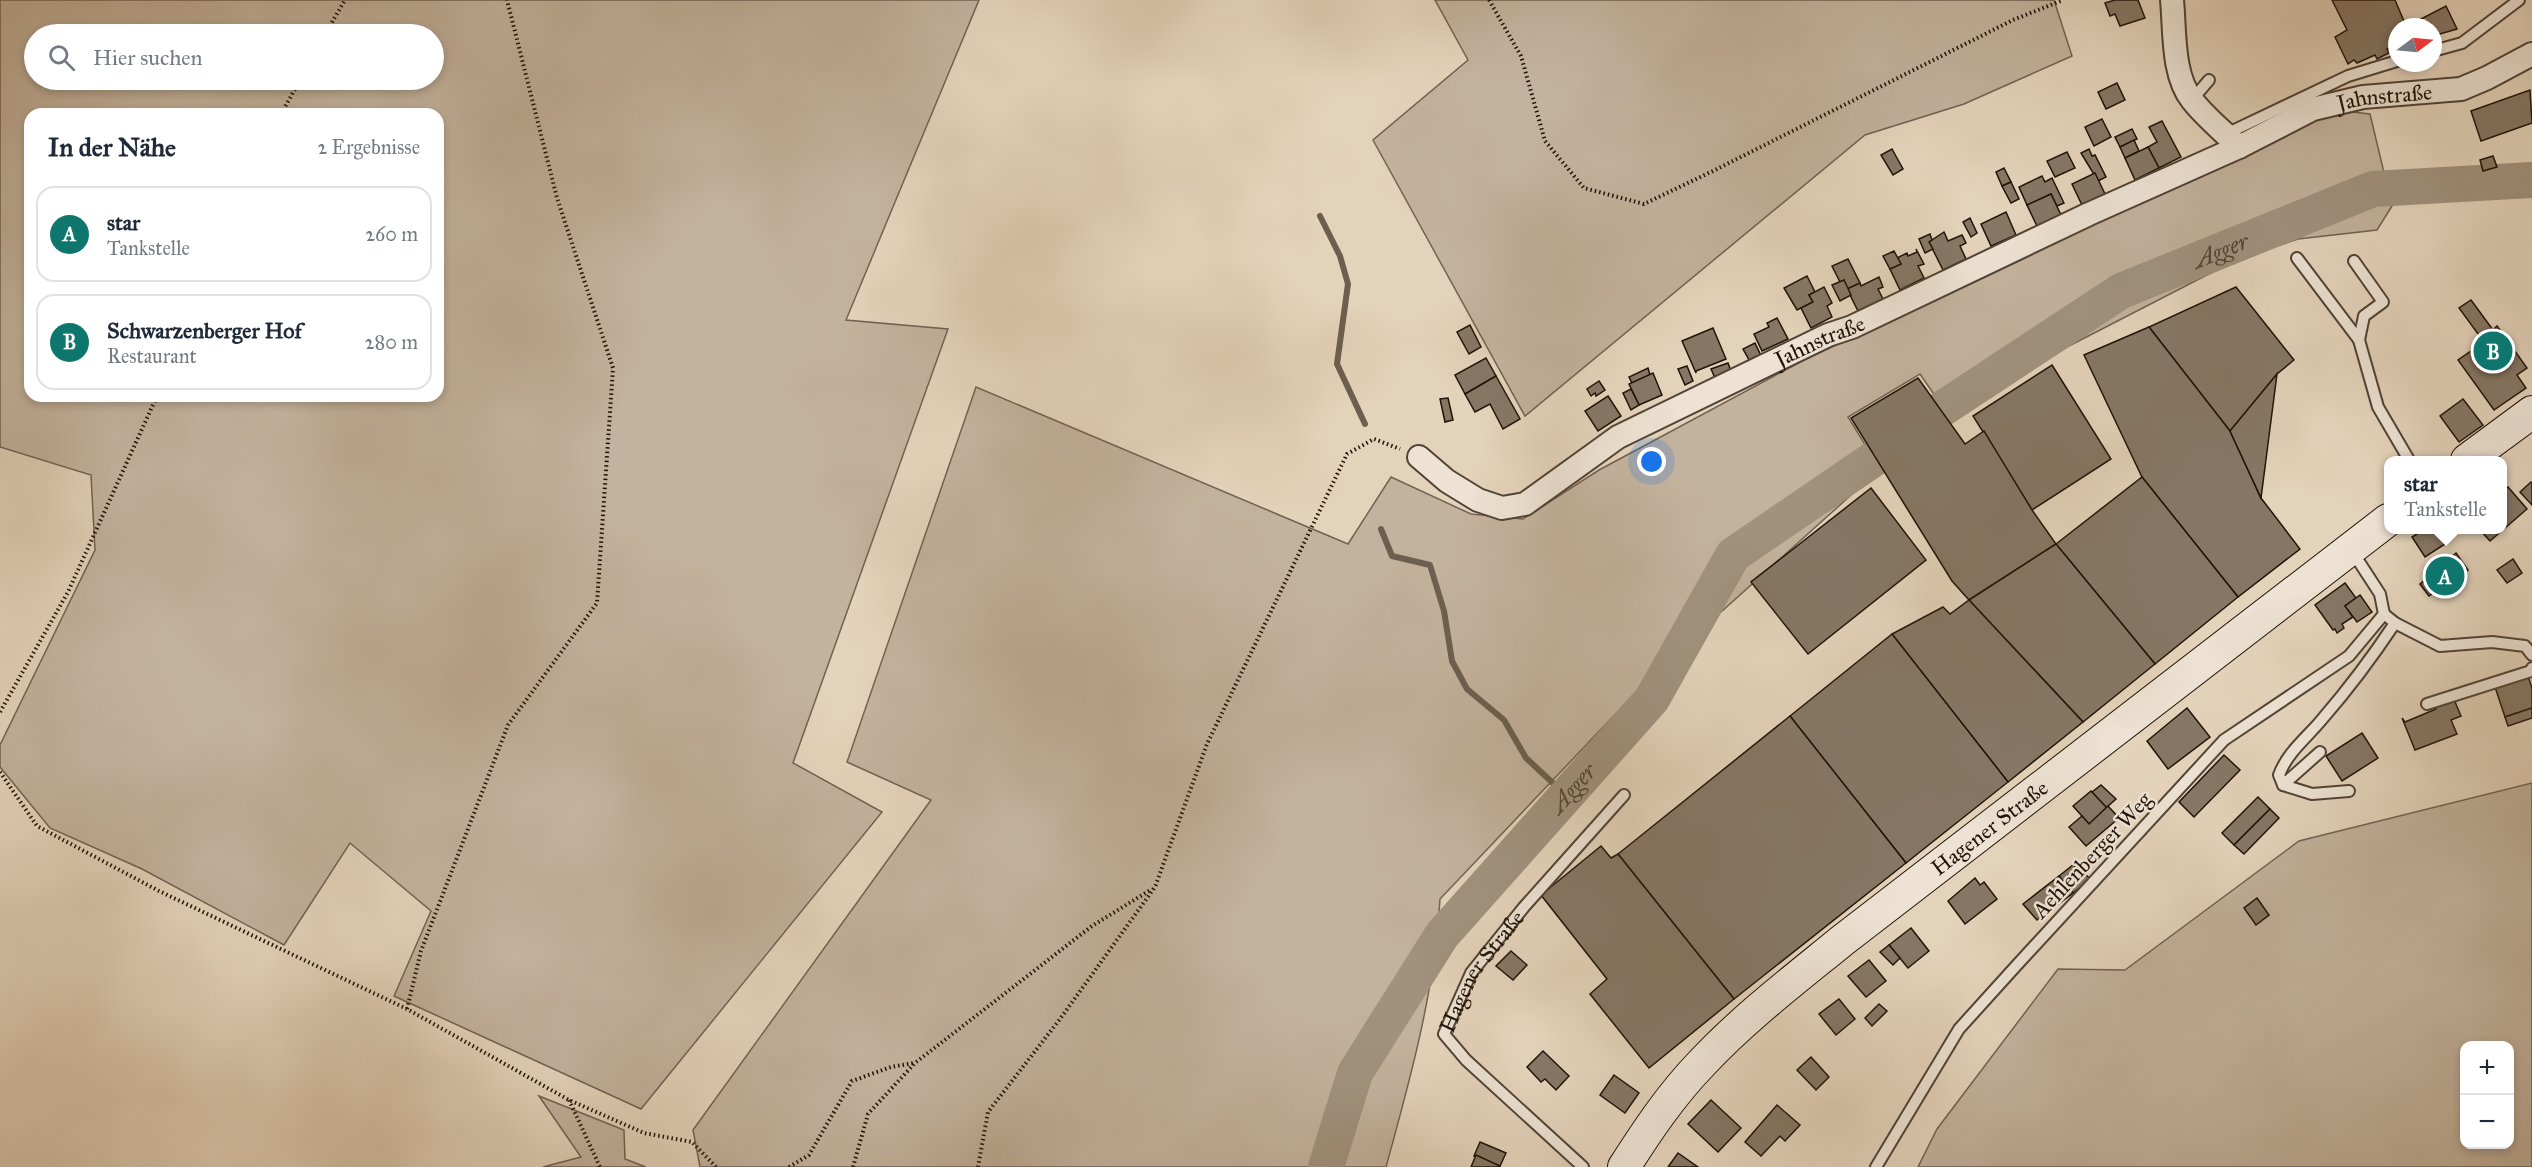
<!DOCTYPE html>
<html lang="de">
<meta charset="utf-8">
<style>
body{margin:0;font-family:"IM FELL Great Primer",serif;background:#f6f6f7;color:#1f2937}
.controls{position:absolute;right:18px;bottom:18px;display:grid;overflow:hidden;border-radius:12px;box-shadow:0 3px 9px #0003}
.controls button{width:54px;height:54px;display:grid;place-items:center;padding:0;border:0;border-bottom:2px solid #e0e1e3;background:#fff;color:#1f2937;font:30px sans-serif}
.compass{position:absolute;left:2388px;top:18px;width:54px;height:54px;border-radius:50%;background:#fff;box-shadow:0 3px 9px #0003;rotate:74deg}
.you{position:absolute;left:1652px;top:462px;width:21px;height:21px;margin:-15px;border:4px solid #fff;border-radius:50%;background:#1a73e8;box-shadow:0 0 0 9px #1a73e833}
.badge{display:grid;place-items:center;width:39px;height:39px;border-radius:50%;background:#0f766e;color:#fff;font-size:20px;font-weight:700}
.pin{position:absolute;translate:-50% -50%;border:3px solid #fff;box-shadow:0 2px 6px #0006}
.popup{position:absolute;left:2384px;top:456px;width:123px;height:78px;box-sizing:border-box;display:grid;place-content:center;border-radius:12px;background:#fff;filter:drop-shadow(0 2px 4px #0005);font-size:20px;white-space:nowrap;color:#747a83}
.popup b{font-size:22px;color:#1f2937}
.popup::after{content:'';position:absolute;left:50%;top:100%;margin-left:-12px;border:12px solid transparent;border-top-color:#fff}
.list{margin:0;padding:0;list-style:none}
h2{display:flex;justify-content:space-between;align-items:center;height:78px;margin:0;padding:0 24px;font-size:26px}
h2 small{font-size:20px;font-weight:400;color:#747a83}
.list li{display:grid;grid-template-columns:39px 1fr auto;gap:18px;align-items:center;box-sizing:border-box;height:96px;margin:0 12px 12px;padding:0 12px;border:2px solid #e0e1e3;border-radius:18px}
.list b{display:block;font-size:22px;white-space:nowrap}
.list p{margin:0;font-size:20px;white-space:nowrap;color:#747a83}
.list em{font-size:20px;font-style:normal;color:#747a83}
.icon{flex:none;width:33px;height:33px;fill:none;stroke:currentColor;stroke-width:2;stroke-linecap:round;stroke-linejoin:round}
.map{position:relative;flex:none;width:2532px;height:1167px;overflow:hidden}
.search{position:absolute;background:#fff;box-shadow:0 3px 9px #0003;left:24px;top:24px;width:420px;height:66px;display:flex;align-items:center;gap:15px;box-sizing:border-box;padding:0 21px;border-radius:33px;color:#747a83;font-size:22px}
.panel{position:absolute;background:#fff;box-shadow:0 3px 9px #0003;left:24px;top:108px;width:420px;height:294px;border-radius:18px}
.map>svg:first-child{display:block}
</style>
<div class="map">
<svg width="2532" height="1167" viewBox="0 0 2532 1167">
<rect width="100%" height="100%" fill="#e4d3bb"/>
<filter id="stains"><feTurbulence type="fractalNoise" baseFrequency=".00333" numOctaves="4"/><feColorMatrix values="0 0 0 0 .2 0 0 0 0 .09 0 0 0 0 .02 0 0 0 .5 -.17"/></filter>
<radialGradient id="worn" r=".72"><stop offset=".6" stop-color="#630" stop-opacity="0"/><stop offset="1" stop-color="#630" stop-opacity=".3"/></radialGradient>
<g fill="#c3b29d" stroke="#726252" stroke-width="1.5" fill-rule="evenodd">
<path d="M0,0H979L846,320L948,329L793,763L882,812L641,1109L394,996L431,911L350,843L284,945L142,869L50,828L0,767V745L95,550L91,475L0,447ZM434,34V80H34V34ZM30,114H438V396H30Z"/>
<polygon points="1435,0 2054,0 2072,56 1964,104 1865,135 1525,416 1373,140 1468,60"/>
<path d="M2335,110L2370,114L2392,206L2377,230L2298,239L2236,260L2067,347L1951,419L1920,374L1848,417L1880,469L1662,665L1440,899C1435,990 1410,1080 1386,1167H700L693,1130L931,800L847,762L976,387L1348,544L1391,477L1471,514L1523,519L1599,470L1804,360Z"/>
<path d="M2532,783V1167H1918L1937,1129L2058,969L2125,970L2299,841ZM2464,1046H2510V1144H2464Z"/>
<polygon points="539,1096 624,1130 625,1159 646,1167 543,1167 581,1157"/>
</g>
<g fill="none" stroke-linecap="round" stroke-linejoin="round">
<g stroke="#6d5f4f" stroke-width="6">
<polyline points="1320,216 1340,256 1348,284 1337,364 1365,424"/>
<polyline points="1381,529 1392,556 1430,565 1444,611 1452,661 1467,689 1504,720 1526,758 1555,785 1552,812"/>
</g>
<g stroke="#a1927e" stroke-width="36">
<path id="s1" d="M1942,409L2121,291L2373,189L2532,180"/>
<path id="s2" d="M1326,1167L1355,1073L1442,935L1652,699L1733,555L1875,458"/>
</g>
</g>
<g fill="#867765" stroke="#201308" stroke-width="1.5">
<polygon points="2115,0 2138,0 2145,18 2120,26 2115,14 2110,16 2105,3"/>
<polygon points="2332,0 2395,0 2406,26 2397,27 2397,43 2387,49 2389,53 2377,59 2375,55 2357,63 2354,60 2348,64 2335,37 2347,30"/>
<polygon points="2446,6 2457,29 2433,36 2433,27 2421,27 2417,21"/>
<polygon points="2117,83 2125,100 2106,109 2098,92"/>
<polygon points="2530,90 2532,123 2481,141 2471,111"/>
<polygon points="2102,119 2111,137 2094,146 2085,127"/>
<polygon points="2162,121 2181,157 2159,168 2148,147 2157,142 2149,127"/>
<polygon points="2132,129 2137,139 2120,147 2115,137"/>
<polygon points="2134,140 2139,151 2125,158 2120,147"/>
<polygon points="2148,147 2159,168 2135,180 2125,158"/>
<polygon points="1892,149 1903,169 1893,175 1881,155"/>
<polygon points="2089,149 2092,156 2095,155 2106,177 2098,181 2081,153"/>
<polygon points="2067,152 2075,168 2055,177 2047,161"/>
<polygon points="2493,156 2497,167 2483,171 2480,160"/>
<polygon points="2004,168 2011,182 2002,186 1996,172"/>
<polygon points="2095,173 2105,194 2082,205 2072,184"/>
<polygon points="2042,176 2045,182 2052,178 2064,203 2057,206 2051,194 2027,205 2019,187"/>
<polygon points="2011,182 2019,199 2011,203 2002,186"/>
<polygon points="2051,194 2061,215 2037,226 2027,205"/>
<polygon points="2006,212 2016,235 1991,246 1981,224"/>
<polygon points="1970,218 1977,233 1971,237 1963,222"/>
<polygon points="1944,232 1948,241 1962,235 1966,243 1960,246 1966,259 1943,270 1929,242"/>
<polygon points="1930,234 1932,240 1929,242 1933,249 1925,253 1919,239"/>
<polygon points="1916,249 1924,264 1918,266 1924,278 1900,290 1890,269 1901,264 1897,258 1907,253 1908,256 1917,252"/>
<polygon points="1894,251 1901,264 1890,269 1883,256"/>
<polygon points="1848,259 1860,283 1847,289 1844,280 1840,282 1832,266"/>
<polygon points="1807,276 1815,292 1809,295 1813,302 1797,310 1784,288"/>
<polygon points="1879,277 1883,287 1878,289 1883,299 1858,311 1847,289 1860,283 1861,286"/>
<polygon points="1844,280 1851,295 1840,301 1832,285"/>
<polygon points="1824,287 1832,303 1827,306 1832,317 1811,328 1801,308 1813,302 1809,295"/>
<polygon points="2236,287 2294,360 2277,374 2230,431 2149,327"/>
<polygon points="2471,300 2493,330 2497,326 2527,368 2517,375 2526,388 2494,410 2458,360 2484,342 2459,308"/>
<polygon points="1777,318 1788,339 1762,351 1754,334 1769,327 1767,323"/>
<polygon points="1470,325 1481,347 1469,354 1457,332"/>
<polygon points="2149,327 2230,431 2261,498 2300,549 2238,597 2142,477 2084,355"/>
<polygon points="1713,328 1726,359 1696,371 1696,373 1682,341"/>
<polygon points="1755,343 1763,360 1752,365 1743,349"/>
<polygon points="1486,358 1496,376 1465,394 1455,375"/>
<polygon points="1728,363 1731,371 1715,378 1711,369"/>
<polygon points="2052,365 2111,459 2032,510 1973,416"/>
<polygon points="1687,366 1693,381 1685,385 1678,369"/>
<polygon points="1648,368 1650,375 1632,383 1629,377"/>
<polygon points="1653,373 1662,395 1639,405 1629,384"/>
<polygon points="2277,374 2261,498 2230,431"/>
<polygon points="1496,376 1520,419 1503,429 1490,404 1475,412 1465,394"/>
<polygon points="1918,378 1965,444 1984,431 2032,510 2056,544 1969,600 1952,581 1851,418"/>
<polygon points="1599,381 1605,390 1596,396 1595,393 1591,396 1587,389"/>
<polygon points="1631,389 1639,405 1631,410 1623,393"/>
<polygon points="1608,396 1621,416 1598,431 1585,411"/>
<polygon points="1448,398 1453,420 1445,422 1440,399"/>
<polygon points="2463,399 2483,425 2459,442 2440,416"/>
<polygon points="2142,477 2238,597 2155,664 2056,544"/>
<polygon points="2531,482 2532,483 2532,505 2520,492"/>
<polygon points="2508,487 2527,509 2490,541 2480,530 2502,530 2502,492"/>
<polygon points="1871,488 1926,560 1808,654 1751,582"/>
<polygon points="2423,530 2435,530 2445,544 2425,557 2412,537"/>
<polygon points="2056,544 2155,664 2083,722 1969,600"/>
<polygon points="2456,553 2468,570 2429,596 2420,584"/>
<polygon points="2513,559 2522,573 2507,583 2497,570"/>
<polygon points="2345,583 2356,598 2345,606 2353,617 2342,624 2344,628 2337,633 2335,629 2333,630 2315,605"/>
<polygon points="2360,595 2372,612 2357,622 2345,606"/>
<polygon points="1969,600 2083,722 2008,782 1892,634 1943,607 1950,614"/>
<polygon points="1892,634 2008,782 1906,863 1790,716"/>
<polygon points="2528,676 2532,688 2532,708 2505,717 2495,687"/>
<polygon points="2453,697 2461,716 2451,720 2457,734 2415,750 2402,718 2405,722 2436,709 2434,705 2436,707 2444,704"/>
<polygon points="2187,708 2210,737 2168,769 2147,741"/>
<polygon points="2532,708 2532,718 2508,726 2505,717"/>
<polygon points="1790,716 1906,863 1734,999 1618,854"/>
<polygon points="2362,733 2378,758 2342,781 2326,756"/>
<polygon points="2224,755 2240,770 2194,817 2179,802"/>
<polygon points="2101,785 2116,799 2106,808 2092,792"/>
<polygon points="2091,791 2107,808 2089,824 2073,806"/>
<polygon points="2258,797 2270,809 2234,845 2222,833"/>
<polygon points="2108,806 2119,818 2086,846 2069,827 2082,816 2089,824"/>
<polygon points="2270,809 2279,818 2244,854 2234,845"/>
<polygon points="1601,846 1611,858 1618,854 1734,999 1649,1068 1590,994 1607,979 1541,895"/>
<polygon points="2073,865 2091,879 2073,893 2059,876"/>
<polygon points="2059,876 2073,893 2037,920 2023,904"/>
<polygon points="1975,878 1980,885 1984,882 1997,899 1965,924 1948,901"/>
<polygon points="2257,898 2269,915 2256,925 2244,908"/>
<polygon points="1911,928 1929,951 1908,968 1889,945"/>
<polygon points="1889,945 1900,958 1893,965 1880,952"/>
<polygon points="1511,951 1527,965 1513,980 1496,966"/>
<polygon points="1869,960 1886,981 1866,997 1848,976"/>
<polygon points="1839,999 1855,1019 1836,1035 1819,1014"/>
<polygon points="1879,1004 1887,1011 1872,1026 1865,1018"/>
<polygon points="1543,1051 1569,1076 1556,1090 1545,1079 1541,1082 1527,1067"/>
<polygon points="1811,1057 1829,1077 1816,1090 1797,1070"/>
<polygon points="1614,1075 1639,1093 1625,1113 1600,1095"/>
<polygon points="1711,1100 1741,1128 1718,1152 1688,1124"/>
<polygon points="1777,1105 1800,1125 1785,1141 1780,1136 1761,1156 1745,1142"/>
<polygon points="1480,1142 1506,1153 1500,1166 1474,1156"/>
<polygon points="1678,1153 1698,1167 1668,1167"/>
<polygon points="1476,1155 1500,1166 1500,1167 1471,1167"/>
</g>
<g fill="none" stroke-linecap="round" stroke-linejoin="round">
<defs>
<g id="lane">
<polyline points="2433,51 2462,43 2519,0"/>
<polyline points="2192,100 2209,80"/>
<polyline points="2226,134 2348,76 2397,61"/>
<polyline points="2297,258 2359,340"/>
<polyline points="2354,261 2383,302 2364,316 2359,340 2378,407 2409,460"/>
<polyline points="2395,623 2440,646 2492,642 2525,646 2532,655"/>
<polyline points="2427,704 2531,671 2532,668"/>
<polyline points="2283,785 2320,752"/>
<path d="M2349,791L2312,794L2283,785L2279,775C2288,751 2308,737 2324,717C2350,687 2373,656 2395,623L2384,614"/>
<path id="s3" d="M1583,1167L1466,1060L1444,1034L1471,973L1524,907L1624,795"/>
<polyline points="1876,1167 1959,1029 2016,966 2224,740 2349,656 2384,614 2380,594 2352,551"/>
</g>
<g id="street">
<path d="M2172,0C2175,31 2172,75 2192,100C2205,117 2224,132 2239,147"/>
<path id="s4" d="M1419,457L1447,481L1478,500L1502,508L1525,504L1618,437L1828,335L1852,327L2089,214L2239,147L2313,109L2363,97L2461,89L2487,78L2532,54"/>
</g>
<g id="secondary">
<polyline points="2467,460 2532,412"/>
<path id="s5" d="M1624,1167C1647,1131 1671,1095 1701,1064C1744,1018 1794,980 1843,940L2388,520"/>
</g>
</defs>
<use href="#lane" stroke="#514335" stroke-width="14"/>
<use href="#street" stroke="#514335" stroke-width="26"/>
<use href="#secondary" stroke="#201308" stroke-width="34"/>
<g stroke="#201308" stroke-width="4" stroke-dasharray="1.5 3" stroke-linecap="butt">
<polyline points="1489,0 1521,56 1545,141 1584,188 1644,204 1715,170 2013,20 2063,0"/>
<polyline points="325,34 345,0"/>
<polyline points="281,114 300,80"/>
<polyline points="0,712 68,592 157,396"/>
<polyline points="0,772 37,826 159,891 407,1009 569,1100 644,1133 692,1142 716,1167"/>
<polyline points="407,1009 421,951 508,725 597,603 613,368 557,198 507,0"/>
<polyline points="569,1100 600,1167"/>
<polyline points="789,1167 809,1155 852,1081 891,1067 914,1063"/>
<polyline points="853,1167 868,1114 915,1063 1092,926 1152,889"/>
<polyline points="978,1167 988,1112 1060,1019 1155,887 1207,744 1347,454 1374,439 1400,449"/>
</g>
<use href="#lane" stroke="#ede2d3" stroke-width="10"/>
<use href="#street" stroke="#ede2d3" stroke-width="22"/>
<use href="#secondary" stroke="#ede2d3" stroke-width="32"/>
</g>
<g text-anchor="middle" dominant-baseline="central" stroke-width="5" stroke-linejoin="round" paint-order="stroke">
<g font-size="22" fill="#201308" stroke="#ede2d3">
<text stroke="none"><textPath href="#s4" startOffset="1078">Jahnstraße</textPath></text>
<text stroke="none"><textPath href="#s4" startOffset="460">Jahnstraße</textPath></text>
<text stroke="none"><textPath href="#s5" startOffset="502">Hagener Straße</textPath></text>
<text transform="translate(2092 855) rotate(-47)">Aehlenberger Weg</text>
<text stroke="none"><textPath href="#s3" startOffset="266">Hagener Straße</textPath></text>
</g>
<g font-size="24" font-style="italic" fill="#544637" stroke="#ede2d3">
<text stroke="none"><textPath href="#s1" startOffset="322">Agger</textPath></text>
<text stroke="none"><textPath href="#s2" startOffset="458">Agger</textPath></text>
</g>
</g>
<rect width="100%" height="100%" filter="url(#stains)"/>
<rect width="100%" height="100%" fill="url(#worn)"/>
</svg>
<div class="controls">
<button>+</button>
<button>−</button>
</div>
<svg class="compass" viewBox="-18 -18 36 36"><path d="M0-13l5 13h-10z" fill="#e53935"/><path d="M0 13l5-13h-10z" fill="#747a83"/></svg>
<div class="you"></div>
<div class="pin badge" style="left:2445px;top:576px">A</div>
<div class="popup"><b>star</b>Tankstelle</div>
<div class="pin badge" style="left:2493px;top:351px">B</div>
<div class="search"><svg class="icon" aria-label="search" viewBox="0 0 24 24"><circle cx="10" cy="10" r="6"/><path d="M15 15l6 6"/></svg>Hier suchen</div>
<section class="panel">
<h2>In der Nähe<small>2 Ergebnisse</small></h2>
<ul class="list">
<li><span class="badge">A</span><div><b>star</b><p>Tankstelle</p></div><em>260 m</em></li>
<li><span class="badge">B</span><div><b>Schwarzenberger Hof</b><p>Restaurant</p></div><em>280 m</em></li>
</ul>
</section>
</div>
